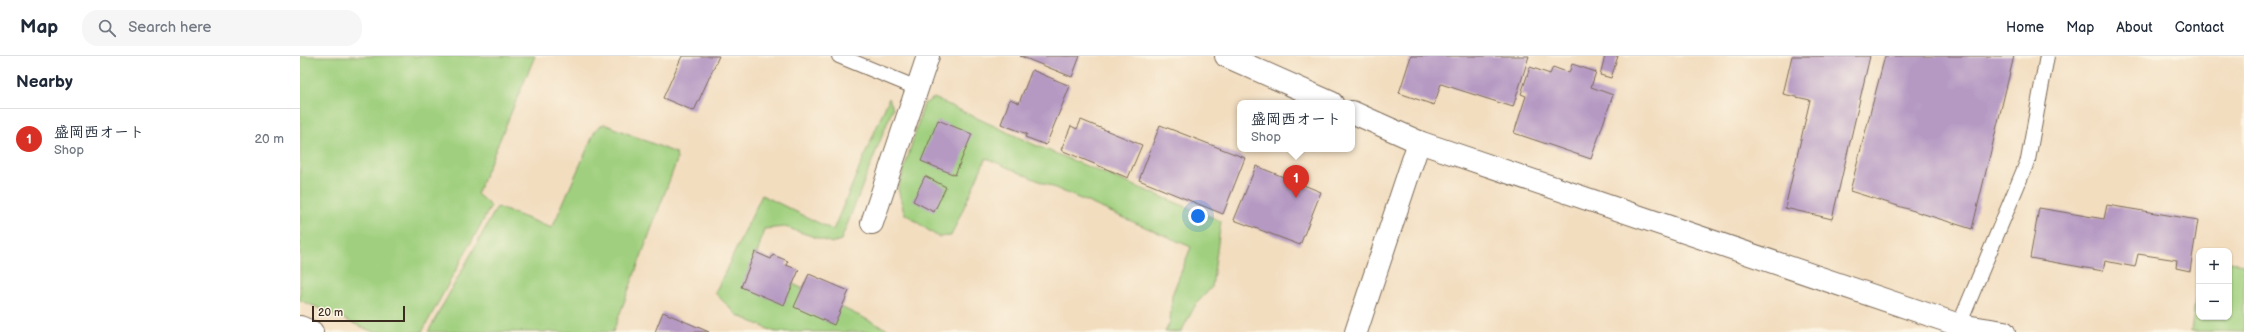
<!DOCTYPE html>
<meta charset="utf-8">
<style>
body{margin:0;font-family:"Balsamiq Sans","Klee One",sans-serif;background:#f6f6f7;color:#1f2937}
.controls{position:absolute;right:12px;bottom:12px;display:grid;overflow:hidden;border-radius:8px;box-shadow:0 1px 3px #0004}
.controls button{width:36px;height:36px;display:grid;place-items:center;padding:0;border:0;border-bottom:1px solid #e0e1e3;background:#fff;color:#1f2937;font:20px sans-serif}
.scale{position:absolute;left:12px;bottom:10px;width:93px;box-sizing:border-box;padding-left:4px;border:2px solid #3b2a1e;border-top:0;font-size:11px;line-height:14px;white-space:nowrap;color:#3b2a1e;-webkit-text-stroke:3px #fcf5e5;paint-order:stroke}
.you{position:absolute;left:898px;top:160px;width:14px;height:14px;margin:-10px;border:3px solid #fff;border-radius:50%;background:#1a73e8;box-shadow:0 0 0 6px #1a73e833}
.badge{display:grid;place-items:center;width:26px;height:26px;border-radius:50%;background:#d93025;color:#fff;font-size:13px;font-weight:700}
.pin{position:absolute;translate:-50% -33px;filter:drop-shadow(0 1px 2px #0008)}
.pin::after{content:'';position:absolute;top:21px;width:14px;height:12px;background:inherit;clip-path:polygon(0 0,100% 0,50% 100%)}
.popup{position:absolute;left:937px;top:44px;width:118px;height:52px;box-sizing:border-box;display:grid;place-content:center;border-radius:8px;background:#fff;filter:drop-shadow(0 1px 3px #0005);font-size:13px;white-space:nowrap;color:#747a83}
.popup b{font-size:15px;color:#1f2937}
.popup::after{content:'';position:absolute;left:50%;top:100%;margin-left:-8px;border:8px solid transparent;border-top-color:#fff}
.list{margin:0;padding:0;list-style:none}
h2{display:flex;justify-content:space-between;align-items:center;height:52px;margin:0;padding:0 16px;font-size:17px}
h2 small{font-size:13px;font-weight:400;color:#747a83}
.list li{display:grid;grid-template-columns:26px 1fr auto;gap:12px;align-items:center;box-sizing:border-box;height:60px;padding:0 16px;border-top:1px solid #e0e1e3}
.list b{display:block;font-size:15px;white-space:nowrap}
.list p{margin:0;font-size:13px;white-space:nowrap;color:#747a83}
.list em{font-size:13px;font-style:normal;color:#747a83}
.icon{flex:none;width:22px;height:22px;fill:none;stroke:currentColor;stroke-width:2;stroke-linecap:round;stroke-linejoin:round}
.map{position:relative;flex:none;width:1944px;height:276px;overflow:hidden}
header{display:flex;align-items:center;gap:24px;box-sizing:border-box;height:56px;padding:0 20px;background:#fff;border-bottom:1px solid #e0e1e3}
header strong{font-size:19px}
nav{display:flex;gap:22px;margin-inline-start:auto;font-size:14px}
.search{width:280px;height:36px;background:#f6f6f7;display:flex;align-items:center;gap:10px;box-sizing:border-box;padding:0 14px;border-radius:16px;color:#747a83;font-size:15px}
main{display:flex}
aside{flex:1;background:#fff}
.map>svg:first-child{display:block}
</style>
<header>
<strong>Map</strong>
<div class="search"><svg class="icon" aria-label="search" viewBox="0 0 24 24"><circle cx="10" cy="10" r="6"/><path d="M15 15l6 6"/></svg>Search here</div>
<nav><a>Home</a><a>Map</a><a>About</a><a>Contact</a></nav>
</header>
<main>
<aside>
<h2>Nearby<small></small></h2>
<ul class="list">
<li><span class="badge">1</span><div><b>盛岡西オート</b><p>Shop</p></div><em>20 m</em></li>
</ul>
</aside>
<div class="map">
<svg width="1944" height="276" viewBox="0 0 1944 276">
<rect width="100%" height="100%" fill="#fcf5e5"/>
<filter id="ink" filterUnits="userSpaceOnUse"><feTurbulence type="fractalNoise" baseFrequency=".025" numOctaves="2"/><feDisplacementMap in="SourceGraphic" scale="8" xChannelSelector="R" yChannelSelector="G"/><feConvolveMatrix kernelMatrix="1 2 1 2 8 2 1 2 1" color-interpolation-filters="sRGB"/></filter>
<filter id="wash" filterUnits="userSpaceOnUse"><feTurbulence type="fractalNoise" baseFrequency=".012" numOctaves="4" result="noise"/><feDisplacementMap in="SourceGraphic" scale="16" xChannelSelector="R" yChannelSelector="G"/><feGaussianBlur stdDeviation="0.9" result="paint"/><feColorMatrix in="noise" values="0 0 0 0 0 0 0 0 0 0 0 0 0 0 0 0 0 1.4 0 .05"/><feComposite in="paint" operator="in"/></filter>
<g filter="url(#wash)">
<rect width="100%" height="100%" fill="#f2ddbf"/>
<g fill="#a0d07f" stroke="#6e7d4e">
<polygon points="0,0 235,0 177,138 191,150 122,276 73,276 0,244"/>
<polygon points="589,42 593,52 541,184 532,187 485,171 464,173 455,206 470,217 593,276 475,276 437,259 415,237 462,139 533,174"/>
<polygon points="634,42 735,89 921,165 912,231 896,248 881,276 865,276 870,266 872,239 891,191 686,102 651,180 638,181 604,157 598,133 624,48"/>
<polygon points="304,68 376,97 377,104 313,276 128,276 197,151 252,172 296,73"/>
<polygon points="1929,206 1944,208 1944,276 1891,275 1899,217 1899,261 1929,261"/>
</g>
<g id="blocks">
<g fill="#b599c3">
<polygon points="382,0 419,0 394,55 363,42"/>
<polygon points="720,0 780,0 772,21"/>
<polygon points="1111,0 1229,0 1213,51 1141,28 1134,49 1099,37"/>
<polygon points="1305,0 1318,0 1311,22 1300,19"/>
<polygon points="1492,0 1570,0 1532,163 1485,152 1510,44 1483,38"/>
<polygon points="1585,0 1714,0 1672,173 1550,135"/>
<polygon points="1272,8 1296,16 1291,31 1313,39 1291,103 1214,77 1226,40 1221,38 1230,11 1250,18 1253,11 1269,17"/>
<polygon points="732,14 770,30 746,89 725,81 727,78 701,68 710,43 719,47"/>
<polygon points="638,64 672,78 655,119 621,105"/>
<polygon points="781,64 842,89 828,122 761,94 771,70 777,73"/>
<polygon points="860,69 945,102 923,158 839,124"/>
<polygon points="956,110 1021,136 1000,189 934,164"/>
<polygon points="625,120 646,131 634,156 613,145"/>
<polygon points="1807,149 1898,164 1890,215 1876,212 1877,204 1838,198 1835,211 1805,205 1803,215 1730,202 1739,152 1804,163"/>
<polygon points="455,196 471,203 473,199 488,205 486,209 499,214 484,249 441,231"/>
<polygon points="509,218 549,235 534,269 494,251"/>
<polygon points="363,256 379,263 409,276 355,276"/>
</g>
</g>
</g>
<g filter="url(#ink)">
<use href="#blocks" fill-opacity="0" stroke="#7b6956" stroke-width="1"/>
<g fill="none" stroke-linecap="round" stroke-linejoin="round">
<defs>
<g id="service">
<polyline points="539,0 617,32"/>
<polyline points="1659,269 1728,104 1747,0"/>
</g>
<g id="minor">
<polyline points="572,167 628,0"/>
<polyline points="1659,269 1704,276"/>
<polyline points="0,271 12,276"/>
</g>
<g id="tertiary">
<polyline points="926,0 1032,47"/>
<polyline points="1052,56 1119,86 1659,269"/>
<polyline points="1056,276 1119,86"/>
</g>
</defs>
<use href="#service" stroke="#7b6956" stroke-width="16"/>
<use href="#minor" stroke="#7b6956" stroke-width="24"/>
<use href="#tertiary" stroke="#7b6956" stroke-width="24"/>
<use href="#service" stroke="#fff" stroke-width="14"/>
<use href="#minor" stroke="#fff" stroke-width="22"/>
<use href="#tertiary" stroke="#fff" stroke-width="22"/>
</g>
</g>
</svg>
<div class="controls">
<button>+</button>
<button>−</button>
</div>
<div class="scale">20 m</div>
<div class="you"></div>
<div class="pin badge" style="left:996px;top:142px">1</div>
<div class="popup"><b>盛岡西オート</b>Shop</div>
</div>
</main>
